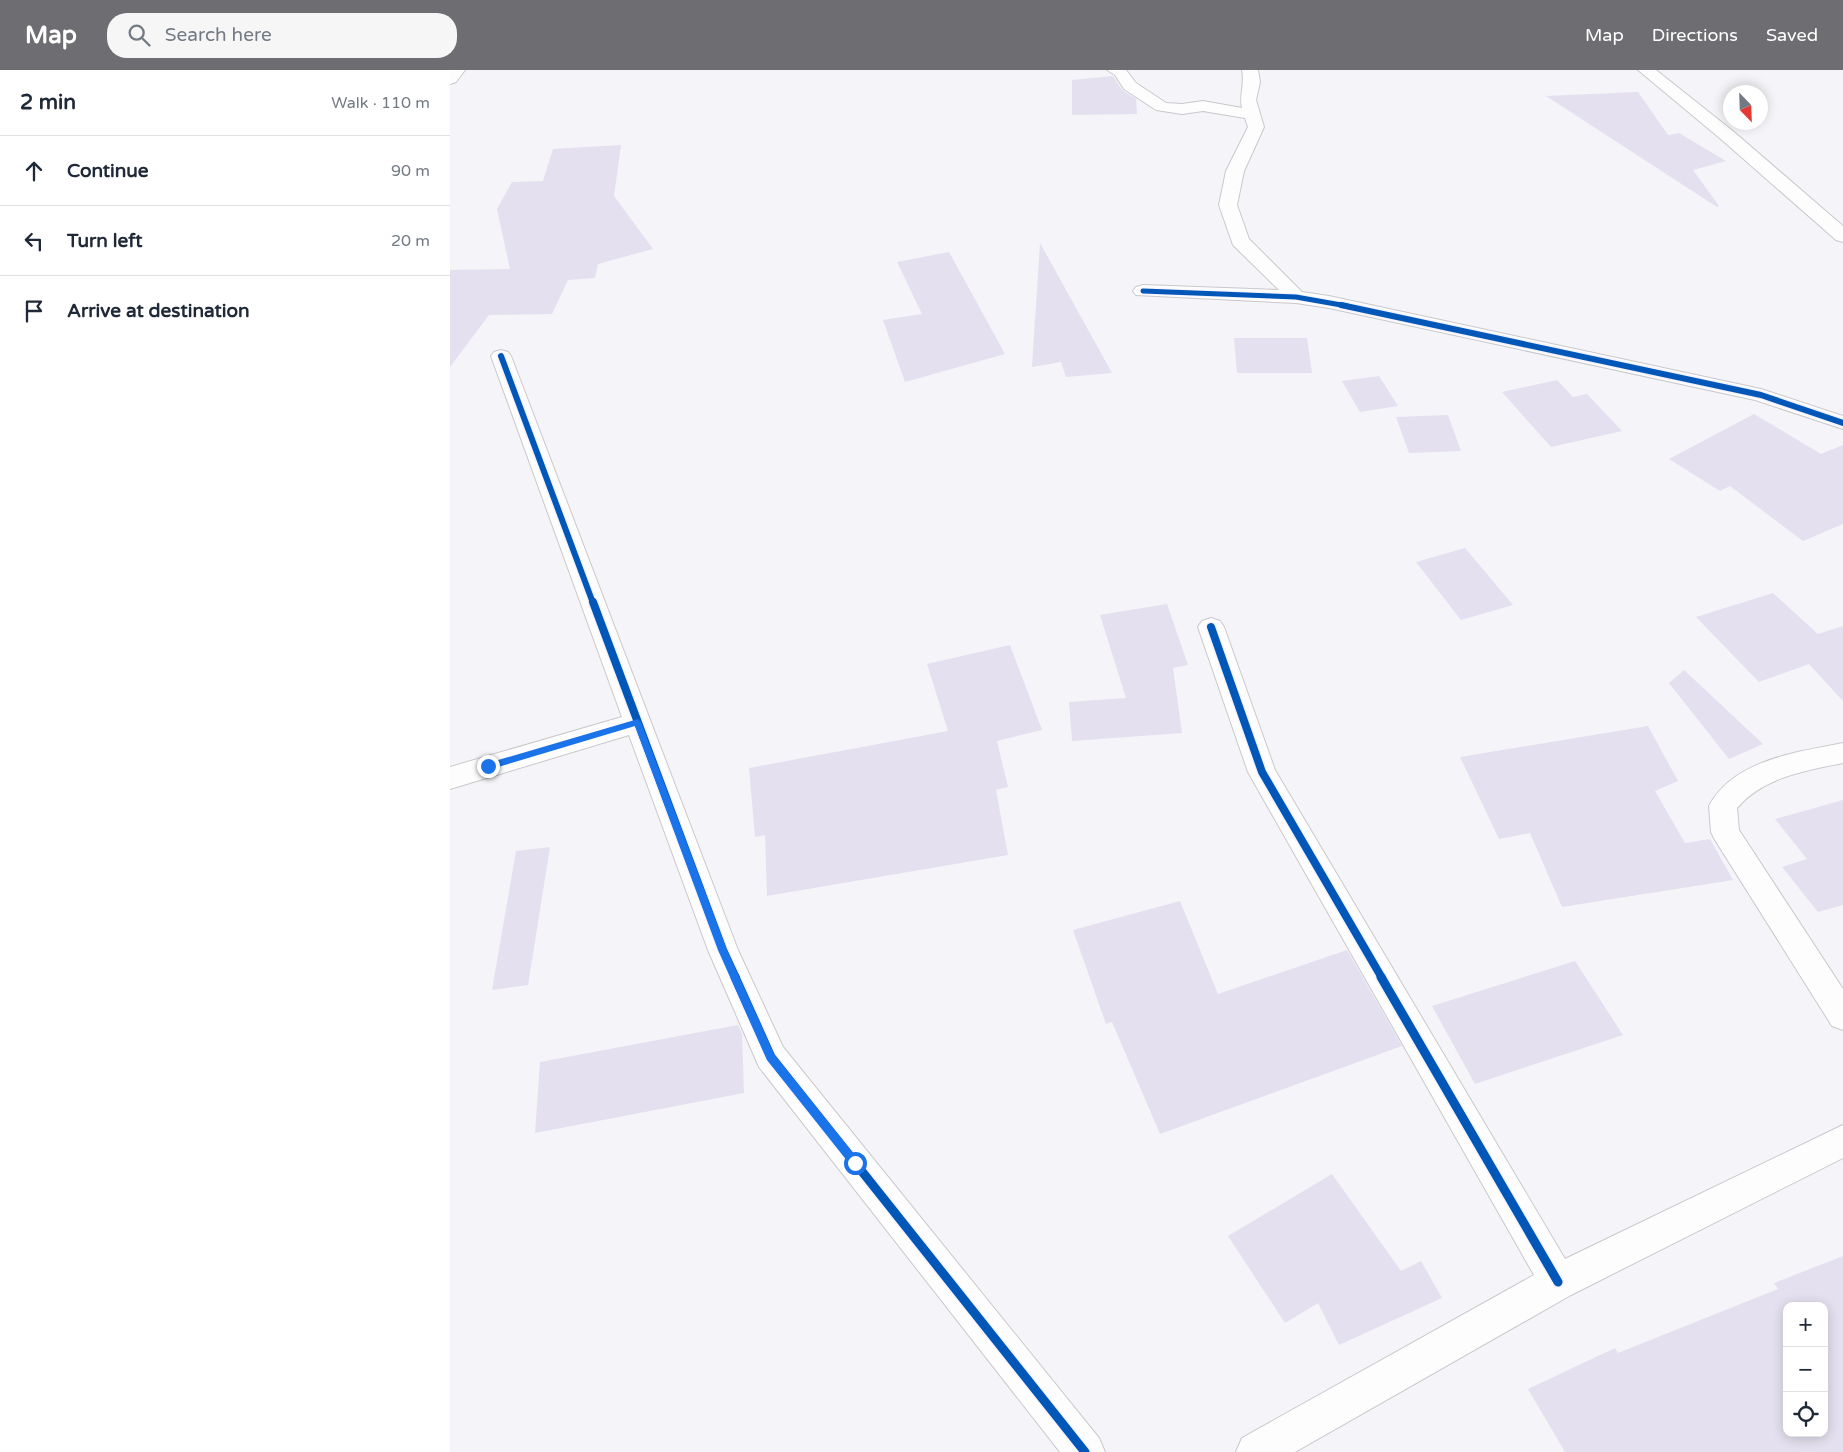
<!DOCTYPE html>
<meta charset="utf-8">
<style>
body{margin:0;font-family:"Varela Round",sans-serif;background:#f6f6f7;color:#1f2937}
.controls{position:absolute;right:15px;bottom:15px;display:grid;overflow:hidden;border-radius:10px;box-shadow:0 2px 12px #0003}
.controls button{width:45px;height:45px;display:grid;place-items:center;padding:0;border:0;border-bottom:1px solid #e0e1e3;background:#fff;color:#1f2937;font:25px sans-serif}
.compass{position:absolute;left:1273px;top:15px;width:45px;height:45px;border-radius:50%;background:#fff;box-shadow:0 2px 12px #0003;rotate:157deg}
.stop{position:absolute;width:15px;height:15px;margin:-11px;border:4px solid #1a73e8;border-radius:50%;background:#fff}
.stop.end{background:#1a73e8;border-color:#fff;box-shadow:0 1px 5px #0008}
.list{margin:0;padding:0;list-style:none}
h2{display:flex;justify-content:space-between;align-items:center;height:65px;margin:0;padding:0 20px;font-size:21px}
h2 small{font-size:16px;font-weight:400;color:#747a83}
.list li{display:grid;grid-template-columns:32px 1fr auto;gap:15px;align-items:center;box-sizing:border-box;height:70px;padding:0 20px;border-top:1px solid #e0e1e3}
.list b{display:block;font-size:19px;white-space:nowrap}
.list em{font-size:16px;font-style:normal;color:#747a83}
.icon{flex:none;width:28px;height:28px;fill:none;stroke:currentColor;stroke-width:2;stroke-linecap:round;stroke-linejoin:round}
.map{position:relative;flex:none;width:1393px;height:1382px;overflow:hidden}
header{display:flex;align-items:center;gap:30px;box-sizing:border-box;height:70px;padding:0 25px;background:#6e6d71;color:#fff}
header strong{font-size:24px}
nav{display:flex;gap:28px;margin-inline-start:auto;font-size:18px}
.search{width:350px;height:45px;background:#f6f6f7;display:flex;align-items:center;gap:12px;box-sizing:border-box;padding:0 18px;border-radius:20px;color:#747a83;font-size:19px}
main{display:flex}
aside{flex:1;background:#fff}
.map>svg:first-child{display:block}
</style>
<header>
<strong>Map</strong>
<div class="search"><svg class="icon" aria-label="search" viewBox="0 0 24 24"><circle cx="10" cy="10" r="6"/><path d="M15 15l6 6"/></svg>Search here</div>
<nav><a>Map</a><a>Directions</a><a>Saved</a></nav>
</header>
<main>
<aside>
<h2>2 min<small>Walk · 110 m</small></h2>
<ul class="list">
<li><svg class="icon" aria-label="ahead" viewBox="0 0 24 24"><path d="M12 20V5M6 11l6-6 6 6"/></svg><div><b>Continue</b></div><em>90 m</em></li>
<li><svg class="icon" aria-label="left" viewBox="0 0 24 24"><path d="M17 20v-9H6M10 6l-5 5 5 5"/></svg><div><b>Turn left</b></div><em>20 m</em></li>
<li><svg class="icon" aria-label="arrive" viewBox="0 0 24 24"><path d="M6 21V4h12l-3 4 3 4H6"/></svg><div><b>Arrive at destination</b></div></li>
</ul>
</aside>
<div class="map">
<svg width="1393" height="1382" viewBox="0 0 1393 1382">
<rect width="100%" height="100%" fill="#f5f4f8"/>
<g fill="#e4e0ef" fill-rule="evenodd">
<polygon points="663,6 672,20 686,29 687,44 622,45 622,10"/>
<polygon points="1188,22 1218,65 1229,63 1276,91 1243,100 1269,136 1267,137 1096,26"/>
<polygon points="171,75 164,126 203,179 148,194 145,208 118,210 102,244 39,245 0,297 0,200 60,199 47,139 62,112 93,111 103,79"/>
<polygon points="590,173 662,303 616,307 611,292 582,297"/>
<polygon points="499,182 555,284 455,312 433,250 472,244 447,192"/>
<polygon points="784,268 857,268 862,303 787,303"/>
<polygon points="929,306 948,336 910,342 892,311"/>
<polygon points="1107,310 1123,327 1137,324 1172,361 1101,377 1052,322"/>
<polygon points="1304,344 1371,384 1393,375 1393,454 1353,471 1280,416 1270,421 1219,389"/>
<polygon points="998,345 1011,381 959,383 946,347"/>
<polygon points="1015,478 1063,535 1011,550 966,492"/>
<polygon points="1323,523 1368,564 1393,556 1393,631 1359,594 1309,612 1246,547"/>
<polygon points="717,534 738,595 723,598 732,663 622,671 619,632 676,628 650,545"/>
<polygon points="560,575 592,660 547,671 558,717 546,720 558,785 317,826 315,765 305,767 299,698 498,661 477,594"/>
<polygon points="1234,600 1313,674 1279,689 1219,613"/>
<polygon points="1198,656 1228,711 1205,721 1235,773 1260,769 1283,810 1112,837 1080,763 1049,769 1010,687"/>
<polygon points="1393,730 1393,835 1368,842 1332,797 1357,789 1325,749"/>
<polygon points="100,777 78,915 42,920 66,781"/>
<polygon points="730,831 768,924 897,880 952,976 710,1064 662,952 656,954 623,860"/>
<polygon points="1125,891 1173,965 1025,1014 982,936"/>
<polygon points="288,955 292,964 294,1023 85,1063 90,992"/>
<polygon points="882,1104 951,1201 971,1191 992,1228 889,1275 868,1233 835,1253 778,1166"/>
<path d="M1393,1186V1382H1115L1078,1319L1165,1278L1168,1283L1328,1219L1324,1213ZM1337,1236H1374V1363H1337Z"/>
</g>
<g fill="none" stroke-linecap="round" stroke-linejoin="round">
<defs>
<g id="minor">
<polygon points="0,0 15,0 6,12 0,14"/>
<path d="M657,0H676L686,13L716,33L732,34L753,31L792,38C789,25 795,15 792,0H808L810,12L806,30L814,57L794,101L787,135L799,169L852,222L879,226L1311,319L1393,346V359L1305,330L879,238L846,233L686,225L683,221L686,217L693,215L829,220L783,175L769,135L776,101L798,57L795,48L753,41L732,44L706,40L674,19L665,5Z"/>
<polygon points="1188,0 1206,0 1284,62 1393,156 1393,172 1386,170 1272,70"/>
<polygon points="51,280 58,282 61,286 288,880 333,977 649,1368 655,1382 610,1382 309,997 258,880 179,665 0,719 0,697 172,647 41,286 44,282"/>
<polygon points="761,548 770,551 774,557 825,700 1115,1189 1393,1055 1393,1088 1121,1225 845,1382 786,1382 792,1368 1084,1205 798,702 748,557 752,551"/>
<path d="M1393,673V693C1355,701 1313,707 1287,738L1289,760L1393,919V960L1382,956L1265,770L1261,762L1259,736C1283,690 1347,682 1393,673Z"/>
</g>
</defs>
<use href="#minor" stroke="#c9c8cb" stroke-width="2"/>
<use href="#minor" fill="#fefdfe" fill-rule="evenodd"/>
<defs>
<polyline id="cycleway-far3" points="693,221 846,227 897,236"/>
<g id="cycleway-far2">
<polyline points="891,235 1311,325 1393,353"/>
<polyline points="51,286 143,533"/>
</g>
<g id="cycleway-far1">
<polyline points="143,532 273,880 286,908"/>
<polyline points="761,557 812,702 932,908"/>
</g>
<g id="cycleway">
<polyline points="285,907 321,987 635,1382"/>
<polyline points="931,907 1108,1212"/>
</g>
</defs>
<use href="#cycleway-far3" stroke="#f4f2fa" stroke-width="7"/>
<use href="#cycleway-far2" stroke="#f4f2fa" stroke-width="9"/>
<use href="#cycleway-far1" stroke="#f4f2fa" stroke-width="11"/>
<use href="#cycleway" stroke="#f4f2fa" stroke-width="12"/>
<use href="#cycleway-far3" stroke="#0057b8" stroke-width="5"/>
<use href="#cycleway-far2" stroke="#0057b8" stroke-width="6"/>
<use href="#cycleway-far1" stroke="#0057b8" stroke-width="8"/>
<use href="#cycleway" stroke="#0057b8" stroke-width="9"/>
</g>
<polygon fill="#1a73e8" points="188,649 191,652 277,880 324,984 409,1090 409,1097 402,1097 317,990 268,880 185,656 38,700 33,696 38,693"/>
</svg>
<div class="controls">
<button>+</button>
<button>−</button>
<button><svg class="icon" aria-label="locate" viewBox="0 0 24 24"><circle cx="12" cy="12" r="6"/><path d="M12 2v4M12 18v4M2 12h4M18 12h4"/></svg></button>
</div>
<svg class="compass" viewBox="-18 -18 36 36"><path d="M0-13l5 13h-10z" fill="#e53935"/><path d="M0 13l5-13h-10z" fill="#747a83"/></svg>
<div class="stop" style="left:405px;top:1093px"></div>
<div class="stop end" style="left:38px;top:696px"></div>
</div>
</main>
